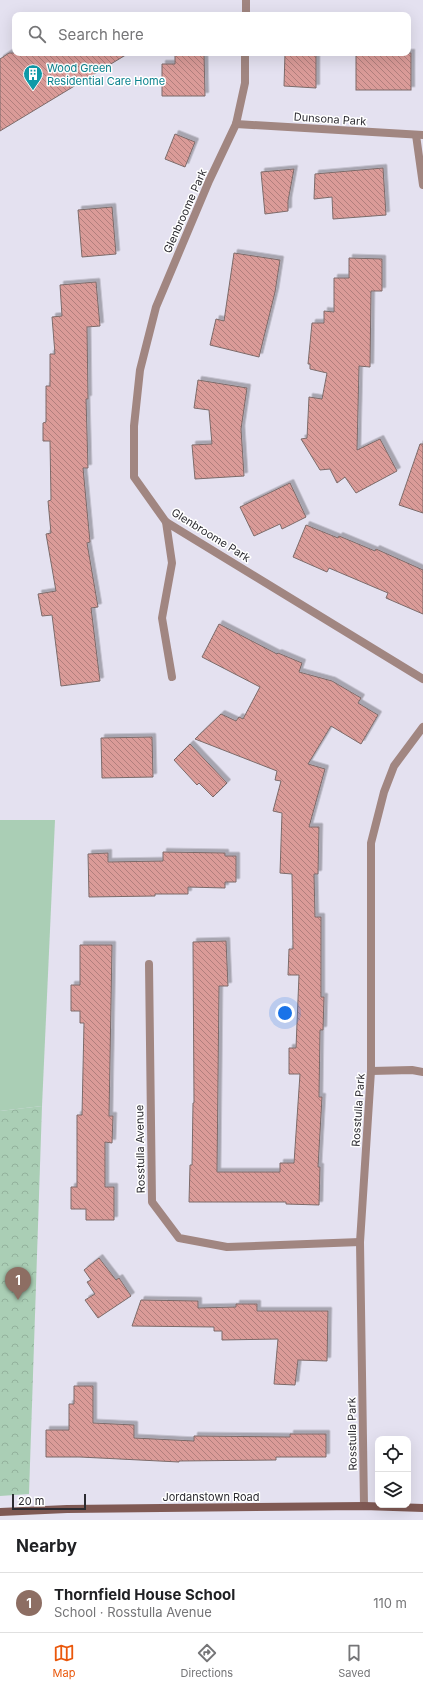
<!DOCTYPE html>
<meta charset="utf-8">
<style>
body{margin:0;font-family:Inter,sans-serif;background:#f6f6f6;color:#202124}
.controls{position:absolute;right:12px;bottom:12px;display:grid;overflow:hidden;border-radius:8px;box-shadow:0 4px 16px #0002}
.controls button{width:36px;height:36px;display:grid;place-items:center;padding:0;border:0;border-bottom:1px solid #e0e0e0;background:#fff;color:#202124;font:20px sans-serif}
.scale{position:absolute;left:12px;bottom:10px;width:74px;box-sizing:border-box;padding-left:4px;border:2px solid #2c2b31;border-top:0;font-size:11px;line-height:14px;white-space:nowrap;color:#2c2b31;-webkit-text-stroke:3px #fff;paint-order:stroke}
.you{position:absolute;left:285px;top:1013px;width:14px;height:14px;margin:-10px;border:3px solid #fff;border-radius:50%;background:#1a73e8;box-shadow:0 0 0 6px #1a73e833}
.badge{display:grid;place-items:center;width:26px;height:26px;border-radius:50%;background:#ea580c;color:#fff;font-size:13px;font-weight:700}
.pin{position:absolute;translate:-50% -33px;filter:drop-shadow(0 1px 2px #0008)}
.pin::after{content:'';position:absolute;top:21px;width:14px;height:12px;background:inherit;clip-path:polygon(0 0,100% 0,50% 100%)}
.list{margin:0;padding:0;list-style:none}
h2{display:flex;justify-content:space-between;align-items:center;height:52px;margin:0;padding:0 16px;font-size:17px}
h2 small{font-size:13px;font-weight:400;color:#757577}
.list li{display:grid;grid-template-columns:26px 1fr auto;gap:12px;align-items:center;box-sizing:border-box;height:60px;padding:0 16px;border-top:1px solid #e0e0e0}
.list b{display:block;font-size:15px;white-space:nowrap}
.list p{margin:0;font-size:13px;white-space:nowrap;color:#757577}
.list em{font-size:13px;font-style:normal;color:#757577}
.icon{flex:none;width:22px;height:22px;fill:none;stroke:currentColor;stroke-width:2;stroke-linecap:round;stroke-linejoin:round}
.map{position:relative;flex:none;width:423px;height:1520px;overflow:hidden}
.search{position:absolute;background:#fff;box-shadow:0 4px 16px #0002;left:12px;right:12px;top:12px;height:44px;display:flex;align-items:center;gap:10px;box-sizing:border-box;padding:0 14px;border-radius:8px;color:#757577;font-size:15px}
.sheet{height:112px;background:#fff}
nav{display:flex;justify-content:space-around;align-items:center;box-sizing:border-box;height:56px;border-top:1px solid #e0e0e0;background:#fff;font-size:11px;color:#757577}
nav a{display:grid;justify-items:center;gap:2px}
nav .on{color:#ea580c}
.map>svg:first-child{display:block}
</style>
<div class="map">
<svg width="423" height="1520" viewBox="0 0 423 1520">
<defs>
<pattern id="forest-crowns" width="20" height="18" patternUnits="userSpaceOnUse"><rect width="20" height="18" fill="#aaceb5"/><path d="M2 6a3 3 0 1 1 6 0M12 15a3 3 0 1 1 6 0" fill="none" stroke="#92b19c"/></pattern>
<pattern id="building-back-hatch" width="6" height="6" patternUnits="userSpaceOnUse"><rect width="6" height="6" fill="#da9b98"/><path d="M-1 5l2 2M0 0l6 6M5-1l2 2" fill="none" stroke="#b17f7d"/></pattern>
<filter id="shadow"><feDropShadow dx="3.5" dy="-3.5" stdDeviation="0" flood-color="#0004"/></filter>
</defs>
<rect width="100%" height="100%" fill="#e4e1f0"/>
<polygon fill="#aaceb5" points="0,820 55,820 42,1106 0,1111"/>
<polygon fill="url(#forest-crowns)" points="42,1106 29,1494 0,1496 0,1111"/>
<g fill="url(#building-back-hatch)" stroke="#7c6b6a" filter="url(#shadow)">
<polygon points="9,53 129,53 0,131 0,59"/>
<polygon points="175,53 204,53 205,96 162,96 162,64 175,64"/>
<polygon points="285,53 316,53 316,88 284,86"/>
<rect x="356" y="53" width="55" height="37"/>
<polygon points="175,134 195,142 185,167 165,159"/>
<polygon points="383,168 386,215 333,219 332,197 314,199 315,174"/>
<polygon points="294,169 288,201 288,211 265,214 261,172"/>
<polygon points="112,207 116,254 82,257 78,210"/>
<polygon points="234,253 280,260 275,292 259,357 210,345 216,319 224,321"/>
<polygon points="349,258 382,259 382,291 371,291 370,367 359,366 357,450 380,439 397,471 356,493 345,477 337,483 330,469 320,470 301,439 307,438 309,397 322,399 327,373 310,369 310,364 308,364 312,323 324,323 324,311 334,312 334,278 349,278"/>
<polygon points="96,282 100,326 87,327 88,399 86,399 88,468 83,468 90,542 87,543 98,607 91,608 100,681 61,686 52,615 42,616 38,594 56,591 46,534 51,533 48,501 51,500 50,441 43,441 43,423 46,422 46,386 50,386 50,354 55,354 52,317 62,316 60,285"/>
<polygon points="198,380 247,388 241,429 244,476 195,479 192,445 212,444 209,410 194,408"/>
<polygon points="420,444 423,444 423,513 399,505"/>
<polygon points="290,483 306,517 282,529 280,524 254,536 240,507"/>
<polygon points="306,525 338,538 339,536 375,551 376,549 423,570 423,614 386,598 388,593 329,568 327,572 293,557"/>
<polygon points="219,624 277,654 278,653 302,663 299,672 332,681 361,698 358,703 378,715 361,744 331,726 308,764 325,769 309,827 319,827 318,874 314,874 315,917 321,917 321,997 324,997 323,1030 320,1030 319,1097 322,1097 318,1167 320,1167 319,1205 286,1204 286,1202 189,1202 190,1165 192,1165 193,1103 194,1103 193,942 226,941 228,986 219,986 217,1172 280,1172 280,1163 294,1163 300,1074 289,1074 289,1048 296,1048 299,975 288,975 289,949 293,949 292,874 280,873 282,813 273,811 281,781 275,780 277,771 195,739 221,714 236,721 239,717 243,719 260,687 202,657"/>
<polygon points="152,737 153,777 102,778 101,738"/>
<polygon points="190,744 227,783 213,797 199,783 197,785 174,760"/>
<polygon points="163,852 225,853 225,856 236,856 236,882 225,882 225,888 188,887 188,894 155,894 155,896 89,897 88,854 108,853 108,862 163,861"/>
<polygon points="80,945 112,945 109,1116 113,1116 112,1143 105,1142 105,1187 114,1187 114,1220 86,1220 86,1209 71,1209 71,1187 77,1187 77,1115 82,1115 84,1023 80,1023 80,1011 71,1011 71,985 80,985"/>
<polygon points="99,1258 116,1280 119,1278 131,1296 98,1318 85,1300 95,1294 87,1282 91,1280 84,1270"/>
<polygon points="141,1300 198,1301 198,1308 236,1307 236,1304 257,1304 257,1311 328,1311 327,1361 298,1360 295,1385 274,1384 278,1339 222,1340 222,1331 214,1331 214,1327 132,1326"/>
<polygon points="74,1386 93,1386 93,1423 134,1425 134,1438 194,1441 194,1436 290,1437 290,1434 326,1434 326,1457 276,1457 276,1460 179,1461 179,1462 80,1457 46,1457 46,1430 69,1430 69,1404 74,1404"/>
</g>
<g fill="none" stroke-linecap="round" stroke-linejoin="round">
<g stroke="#a18681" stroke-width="8">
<polyline points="246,15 246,0"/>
<polyline points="245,53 245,83 236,124 209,181 156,307 140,370 134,426 134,477 166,522 423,679"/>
<polyline points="236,124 423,135"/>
<polyline points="416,135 423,185"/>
<polyline points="166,522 172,563 162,618 172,677"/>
<polyline points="149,964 152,1202 179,1238 227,1247 360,1242"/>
<polyline points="371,1071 412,1070 423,1072"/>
<polyline points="364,1506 360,1242 371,1071 371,843 384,792 394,766 423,727"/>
</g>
<polyline stroke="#7f5954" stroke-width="8" points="0,1512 67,1509 364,1506 423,1508"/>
</g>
<defs>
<symbol id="building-pin" viewBox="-11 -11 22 30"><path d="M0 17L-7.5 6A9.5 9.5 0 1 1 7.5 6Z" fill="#0f9aa8" stroke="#fff"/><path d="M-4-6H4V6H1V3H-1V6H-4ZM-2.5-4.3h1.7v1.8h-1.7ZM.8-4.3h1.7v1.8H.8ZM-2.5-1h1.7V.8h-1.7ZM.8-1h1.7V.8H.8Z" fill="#fff"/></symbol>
</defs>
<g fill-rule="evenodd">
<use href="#building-pin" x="22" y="63" width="22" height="30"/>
</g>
<g text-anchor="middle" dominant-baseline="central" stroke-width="3" stroke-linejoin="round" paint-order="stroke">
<g font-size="11" fill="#0d838f" stroke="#fff" text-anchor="start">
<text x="47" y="68">Wood Green<tspan x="47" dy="13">Residential Care Home</tspan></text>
</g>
<g font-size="11" fill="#2c2b31" stroke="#fff">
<text transform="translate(330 119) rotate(4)">Dunsona Park</text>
<text transform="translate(185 211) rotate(-66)">Glenbroome Park</text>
<text transform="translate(211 535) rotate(32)">Glenbroome Park</text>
<text transform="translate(358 1110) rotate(-86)">Rosstulla Park</text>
<text transform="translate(140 1149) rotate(-91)">Rosstulla Avenue</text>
<text transform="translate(352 1434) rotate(-91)">Rosstulla Park</text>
<text x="211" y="1497">Jordanstown Road</text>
</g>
</g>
</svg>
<div class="controls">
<button><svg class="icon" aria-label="locate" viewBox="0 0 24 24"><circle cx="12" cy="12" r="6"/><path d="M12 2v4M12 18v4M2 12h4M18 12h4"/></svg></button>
<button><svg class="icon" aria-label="layers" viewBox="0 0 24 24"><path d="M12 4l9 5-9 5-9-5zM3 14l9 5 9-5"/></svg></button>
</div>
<div class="scale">20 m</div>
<div class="you"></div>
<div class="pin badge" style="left:18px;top:1300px;background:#8d6e63">1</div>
<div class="search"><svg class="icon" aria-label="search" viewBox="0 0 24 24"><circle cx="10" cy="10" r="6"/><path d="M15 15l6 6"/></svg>Search here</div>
</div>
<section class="sheet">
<h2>Nearby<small></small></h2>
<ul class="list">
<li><span class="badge" style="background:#8d6e63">1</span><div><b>Thornfield House School</b><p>School · Rosstulla Avenue</p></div><em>110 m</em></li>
</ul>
</section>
<nav>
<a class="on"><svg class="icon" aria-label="map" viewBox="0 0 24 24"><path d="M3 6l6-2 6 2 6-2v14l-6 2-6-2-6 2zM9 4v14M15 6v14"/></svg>Map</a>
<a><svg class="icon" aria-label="directions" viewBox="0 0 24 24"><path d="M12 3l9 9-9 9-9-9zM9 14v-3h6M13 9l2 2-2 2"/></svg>Directions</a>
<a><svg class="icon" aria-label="saved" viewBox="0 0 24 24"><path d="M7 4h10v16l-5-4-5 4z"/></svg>Saved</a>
</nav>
